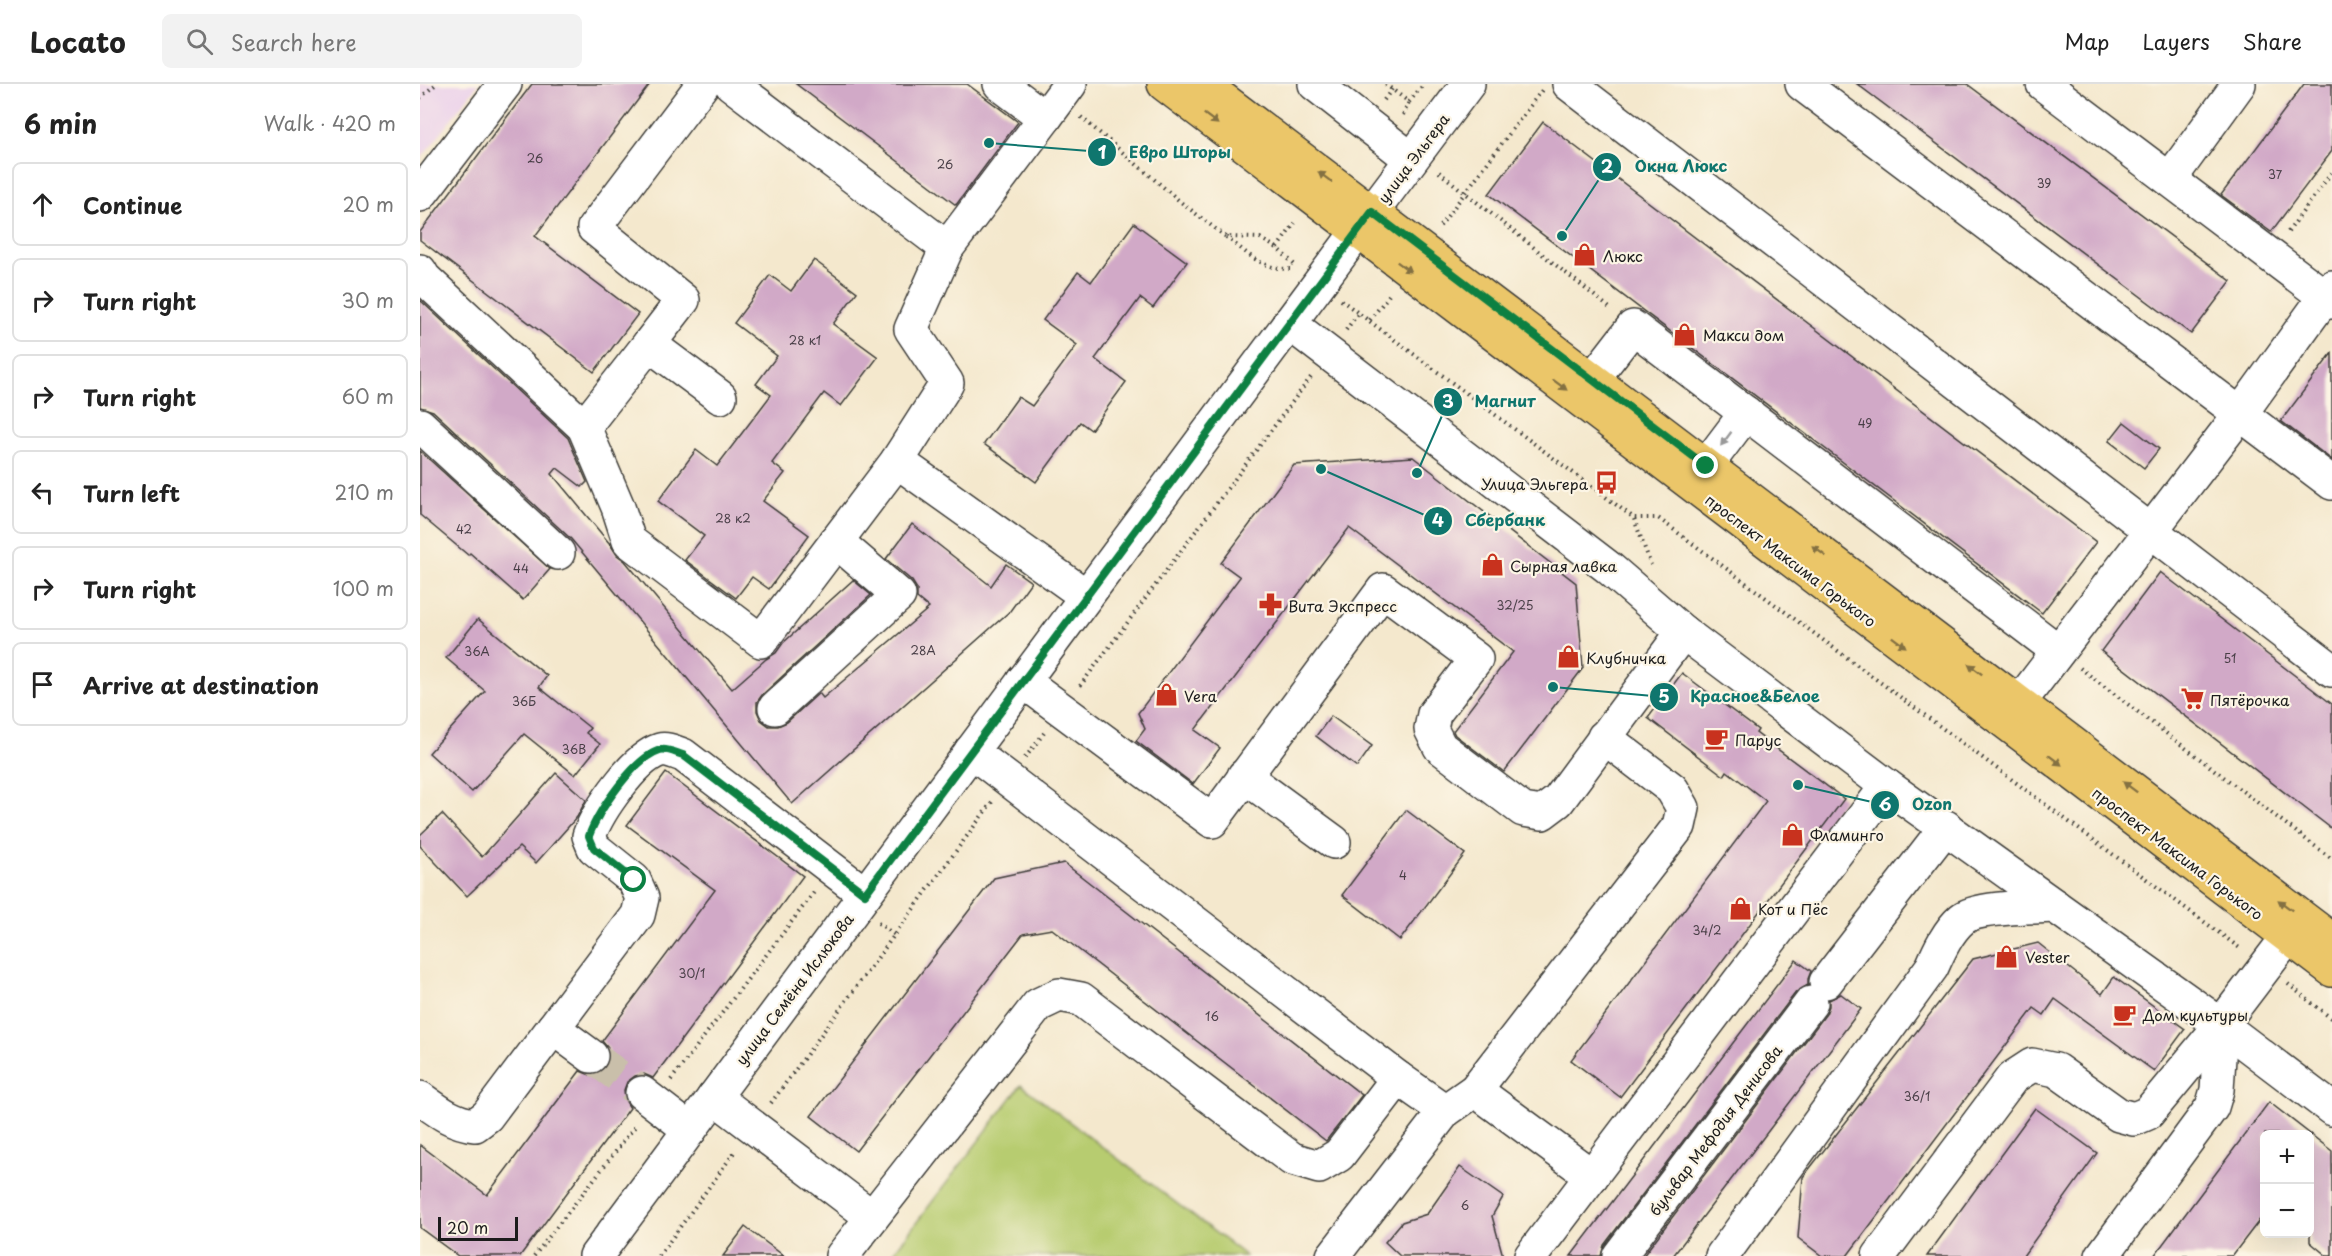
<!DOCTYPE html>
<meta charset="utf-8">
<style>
body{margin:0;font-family:"Playpen Sans",sans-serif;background:#f2f2f2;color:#222}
.controls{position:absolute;right:18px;bottom:18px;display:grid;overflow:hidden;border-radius:9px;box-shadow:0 6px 24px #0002}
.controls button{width:54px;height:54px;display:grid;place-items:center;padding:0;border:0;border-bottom:2px solid #e0e0e0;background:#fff;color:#222;font:30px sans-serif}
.scale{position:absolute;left:18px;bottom:15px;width:80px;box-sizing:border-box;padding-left:6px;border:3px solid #1c1c1c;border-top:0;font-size:16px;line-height:21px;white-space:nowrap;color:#1c1c1c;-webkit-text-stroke:4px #fcf5e5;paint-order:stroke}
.stop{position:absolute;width:18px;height:18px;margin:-14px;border:4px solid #0b8043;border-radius:50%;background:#fff}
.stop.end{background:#0b8043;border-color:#fff;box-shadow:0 2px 6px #0008}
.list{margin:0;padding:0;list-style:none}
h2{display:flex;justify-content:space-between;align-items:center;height:78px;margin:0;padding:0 24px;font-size:26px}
h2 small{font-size:20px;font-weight:400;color:#767676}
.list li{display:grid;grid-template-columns:39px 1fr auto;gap:18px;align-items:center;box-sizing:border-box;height:84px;margin:0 12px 12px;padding:0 12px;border:2px solid #e0e0e0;border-radius:9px}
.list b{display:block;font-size:22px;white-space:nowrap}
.list em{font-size:20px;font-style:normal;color:#767676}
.icon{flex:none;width:33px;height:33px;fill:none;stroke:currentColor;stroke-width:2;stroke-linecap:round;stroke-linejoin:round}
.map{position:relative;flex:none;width:1912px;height:1172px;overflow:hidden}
header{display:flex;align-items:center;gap:36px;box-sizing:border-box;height:84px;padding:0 30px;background:#fff;border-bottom:2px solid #e0e0e0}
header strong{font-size:28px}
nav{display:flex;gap:33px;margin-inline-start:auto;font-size:21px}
.search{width:420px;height:54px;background:#f2f2f2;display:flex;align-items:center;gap:15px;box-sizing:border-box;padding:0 21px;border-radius:9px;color:#767676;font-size:22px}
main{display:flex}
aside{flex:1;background:#fff}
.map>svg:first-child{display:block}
</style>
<header>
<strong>Locato</strong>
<div class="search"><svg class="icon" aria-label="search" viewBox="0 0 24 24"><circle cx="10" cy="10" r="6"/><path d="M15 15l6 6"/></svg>Search here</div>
<nav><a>Map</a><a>Layers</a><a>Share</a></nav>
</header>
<main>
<aside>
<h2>6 min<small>Walk · 420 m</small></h2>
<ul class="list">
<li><svg class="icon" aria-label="ahead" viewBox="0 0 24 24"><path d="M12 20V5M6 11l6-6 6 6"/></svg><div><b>Continue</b></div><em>20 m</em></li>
<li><svg class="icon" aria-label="right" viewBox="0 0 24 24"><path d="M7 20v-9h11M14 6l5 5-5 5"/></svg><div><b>Turn right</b></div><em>30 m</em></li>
<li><svg class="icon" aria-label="right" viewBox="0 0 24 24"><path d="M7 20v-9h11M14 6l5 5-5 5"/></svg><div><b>Turn right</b></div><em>60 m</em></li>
<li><svg class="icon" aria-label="left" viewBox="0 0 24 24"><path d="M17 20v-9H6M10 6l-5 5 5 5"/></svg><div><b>Turn left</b></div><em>210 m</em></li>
<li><svg class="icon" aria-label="right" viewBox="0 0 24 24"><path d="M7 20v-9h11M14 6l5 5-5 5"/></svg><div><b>Turn right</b></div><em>100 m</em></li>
<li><svg class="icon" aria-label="arrive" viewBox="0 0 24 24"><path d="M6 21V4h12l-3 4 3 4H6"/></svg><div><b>Arrive at destination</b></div></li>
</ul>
</aside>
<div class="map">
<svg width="1912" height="1172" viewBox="0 0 1912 1172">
<rect width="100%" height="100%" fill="#fcf5e5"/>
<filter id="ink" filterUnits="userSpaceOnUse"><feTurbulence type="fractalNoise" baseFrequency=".0167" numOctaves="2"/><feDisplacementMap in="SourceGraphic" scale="12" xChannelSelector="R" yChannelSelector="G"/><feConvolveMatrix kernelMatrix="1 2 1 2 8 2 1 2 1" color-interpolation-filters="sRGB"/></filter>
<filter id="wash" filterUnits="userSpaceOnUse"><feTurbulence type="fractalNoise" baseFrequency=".008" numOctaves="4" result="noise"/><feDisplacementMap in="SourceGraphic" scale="24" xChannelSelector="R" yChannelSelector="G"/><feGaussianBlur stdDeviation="1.35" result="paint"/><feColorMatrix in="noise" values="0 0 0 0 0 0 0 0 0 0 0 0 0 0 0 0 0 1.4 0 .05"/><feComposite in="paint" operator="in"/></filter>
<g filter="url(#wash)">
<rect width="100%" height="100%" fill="#f4e8cd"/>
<polygon fill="#ebd1eb" points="0,0 58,0 0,76"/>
<polygon fill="#b7cc70" stroke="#6a7446" stroke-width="1.5" points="601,1001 826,1172 471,1172"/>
<g id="blocks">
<g fill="#d1a9c7">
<polygon points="112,0 230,0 115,152 218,230 174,288 0,156 0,148"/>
<polygon points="376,0 547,0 598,38 536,121"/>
<polygon points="1437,0 1547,0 1811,197 1771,250"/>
<polygon points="1884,0 1912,0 1912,67 1851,148 1801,111"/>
<polygon points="1123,38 1676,458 1622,529 1069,110"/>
<polygon points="714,139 767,178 733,224 720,214 675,275 706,298 671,346 660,338 616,398 564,360 598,313 612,322 657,261 623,236 658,188 671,198"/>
<polygon points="394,176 437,208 413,240 458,273 421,322 404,309 352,379 365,389 343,417 389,451 349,505 332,493 316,514 265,476 284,452 238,417 276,366 297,382 351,311 336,300 357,272 314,239 350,191 371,207"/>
<polygon points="0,216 148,354 167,398 162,403 137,384 132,390 190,460 197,471 205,477 312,605 346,575 356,569 363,559 433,496 451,511 342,611 337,618 337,627 341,636 349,642 358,642 367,638 399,609 403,614 509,524 497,514 497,505 492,497 466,475 492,440 571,502 586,480 611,498 590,527 372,720 151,455 13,327 0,323"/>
<polygon points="1912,269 1912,376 1861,337"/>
<polygon points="1704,338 1739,365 1724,384 1689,357"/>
<polygon points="0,367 130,485 103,516 50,469 48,471 0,431"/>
<polygon points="993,373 1156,499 1163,584 1084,688 1035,651 1033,647 1093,568 929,444 775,646 800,664 773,700 716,657 725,645 718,629 820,493 801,479 874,381"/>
<polygon points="1740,488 1912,620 1912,745 1681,567"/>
<polygon points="58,535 127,592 119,603 170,644 166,649 180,660 155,691 104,650 52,708 9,669 65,607 26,574"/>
<polygon points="1262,589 1338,646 1336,649 1424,715 1200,1013 1151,976 1346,717 1307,687 1304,692 1228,634"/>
<polygon points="911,632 952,662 937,683 896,652"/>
<polygon points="136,689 166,716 157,733 116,779 99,763 47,812 0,762 0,751 22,730 62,773"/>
<polygon points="246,689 383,792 233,994 224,990 215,992 207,998 204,1006 205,1016 210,1024 100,1172 38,1172 0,1144 0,1061 67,1111 160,987 170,991 178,989 186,984 190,974 188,964 182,957 295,806 207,741"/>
<polygon points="986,726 1045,770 980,856 922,811"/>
<polygon points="644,779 942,1011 906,1057 632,845 603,850 436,1067 391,1032 574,794"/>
<polygon points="1618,859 1682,910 1694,893 1765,945 1734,987 1635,915 1624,931 1614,924 1427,1172 1402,1172 1378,1154 1383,1093 1553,875"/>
<polygon points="1376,876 1391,887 1388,895 1388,901 1376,908 1184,1161 1181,1172 1151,1172"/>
<polygon points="1421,910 1441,925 1253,1172 1223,1172 1406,930 1409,922 1409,916"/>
<polygon points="1849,1018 1912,1067 1912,1172 1907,1172 1890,1158 1890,1050 1845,1050 1845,1129 1812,1172 1734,1172"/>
<polygon points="1615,1024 1677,1069 1603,1172 1507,1172"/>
<polygon points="1040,1083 1083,1113 1072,1132 1083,1172 980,1172 965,1158 982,1138 1007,1130"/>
<polygon points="325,1143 364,1172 303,1172"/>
</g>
</g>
</g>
<g filter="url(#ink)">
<use href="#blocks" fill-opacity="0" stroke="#3c3b37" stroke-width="1.5"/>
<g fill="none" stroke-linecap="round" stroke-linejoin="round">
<polyline stroke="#c9bfaa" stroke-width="33" stroke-dasharray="33 16" stroke-linecap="butt" points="171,972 222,1009"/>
<defs>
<g id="minor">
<polyline points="311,0 527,164"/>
<polyline points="580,0 625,34 650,0"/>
<polyline points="895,0 991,75"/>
<polyline points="1149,0 1912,586"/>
<polyline points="1382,0 1912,399"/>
<polyline points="1623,0 1912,218"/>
<polyline points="625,34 527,164 491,245 527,299 477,377 666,512"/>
<polyline points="1750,95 1819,0"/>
<polyline points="0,111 85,0"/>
<polyline points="952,128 1048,0"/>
<polyline points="0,187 4,194 164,343 229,260 300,313"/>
<polyline points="869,239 1189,484 1263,548 1467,702 1801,941 1912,1025"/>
<polyline points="229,260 263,216 174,144 283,0"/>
<polyline points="1172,296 1213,243 1638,567"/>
<polyline points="0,341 138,469"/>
<polyline points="164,343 198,423 209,457 341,557 477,377"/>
<polyline points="1286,382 1326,329"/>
<polyline points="603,597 792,737 963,506 1056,575 1014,630 1011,645 1020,663 1103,726 1122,729 1138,717 1263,548"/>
<polyline points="1599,619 1821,329 1912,203"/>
<polyline points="355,624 479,511 416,457"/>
<polyline points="551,667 978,994 1025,1027"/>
<polyline points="824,692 914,758"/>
<polyline points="1406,898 1526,743"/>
<polyline points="133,944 171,972"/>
<polyline points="1055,1006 1172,1092"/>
<polyline points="222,1009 270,1046"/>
<polyline points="294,1013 452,1133"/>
<path d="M0,1014C18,1027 33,1039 55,1041L67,1032L218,831L222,814L214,796L174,764L169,752C178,727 214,674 240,666C247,664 256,669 263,671L445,810"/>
<polyline points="176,1172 938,147"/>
<polyline points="422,1172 618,921 639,911 661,915 872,1075 899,1083 919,1071 978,994"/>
<polyline points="913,1172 1025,1027 1055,1006 1259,742 1263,724 1252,705 1184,653"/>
<polyline points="1111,1172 1467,702"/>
<polyline points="1199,1172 1391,919"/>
<path d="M1302,1172L1512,883C1519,867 1528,847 1542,835C1556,823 1615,823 1635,822"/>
<polyline points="1459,1172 1592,994 1612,981 1636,986 1699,1031 1714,1035 1728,1029 1801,941 1868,853"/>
<polyline points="1682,1172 1792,1023 1797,1006 1801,941"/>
</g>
<g id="major">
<polyline points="744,0 1912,886"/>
<polyline points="783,0 1912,856"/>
</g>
</defs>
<use href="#minor" stroke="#3c3b37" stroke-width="36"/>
<use href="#major" stroke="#3c3b37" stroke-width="36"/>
<g stroke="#3c3b37" stroke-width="4" stroke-dasharray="1.5 4.5" stroke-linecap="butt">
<polyline points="965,0 989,18 1004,0"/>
<polyline points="0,14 16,0"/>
<polyline points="964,16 972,5"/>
<polyline points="983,31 989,18"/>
<polyline points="661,33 762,119 806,153 840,154 857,164 877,183"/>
<polyline points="1019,88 1191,225"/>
<polyline points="1020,142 1122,6"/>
<polyline points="1868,148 1912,88"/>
<path d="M806,153C830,171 842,186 873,185"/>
<polyline points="857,164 875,139"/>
<polyline points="921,216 1214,434 1238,434 1821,865"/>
<polyline points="950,236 969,211"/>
<polyline points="926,246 939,228"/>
<polyline points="1214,435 1231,481"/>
<polyline points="1660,584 1912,775"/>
<polyline points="660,602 891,293"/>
<polyline points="605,674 624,649"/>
<polyline points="458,839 475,851"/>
<polyline points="1868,900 1912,935"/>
<polyline points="251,996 395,807"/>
<polyline points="351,1019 572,718"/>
<polyline points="114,1172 217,1040"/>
<polyline points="239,1172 316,1066"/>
</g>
<use href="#minor" stroke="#fff" stroke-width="33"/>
<use href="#major" stroke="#ebc669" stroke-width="33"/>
</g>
<defs><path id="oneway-solid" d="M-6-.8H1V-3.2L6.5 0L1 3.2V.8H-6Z" transform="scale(1.5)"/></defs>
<g fill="#847142">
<use href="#oneway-solid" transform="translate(791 35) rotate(37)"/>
<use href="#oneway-solid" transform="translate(905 93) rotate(-143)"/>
<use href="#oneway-solid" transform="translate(984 183) rotate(37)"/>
<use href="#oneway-solid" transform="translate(1140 301) rotate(37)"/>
<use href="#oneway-solid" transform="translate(1399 467) rotate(-143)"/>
<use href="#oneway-solid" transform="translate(1479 558) rotate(37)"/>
<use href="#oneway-solid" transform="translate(1555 585) rotate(-143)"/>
<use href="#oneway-solid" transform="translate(1635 676) rotate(37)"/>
<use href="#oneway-solid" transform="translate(1710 703) rotate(-143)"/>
<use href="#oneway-solid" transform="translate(1865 821) rotate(-143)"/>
</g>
<use fill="#999" href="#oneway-solid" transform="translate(1306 355) rotate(127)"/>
</g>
<g fill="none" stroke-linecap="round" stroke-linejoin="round" filter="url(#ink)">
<path stroke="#0b8043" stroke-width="8" d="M214,796L174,764L169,752C178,727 214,674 240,666C247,664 256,669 263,671L445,810L952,128L1286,382"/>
</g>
<defs>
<symbol id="shop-bare" viewBox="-9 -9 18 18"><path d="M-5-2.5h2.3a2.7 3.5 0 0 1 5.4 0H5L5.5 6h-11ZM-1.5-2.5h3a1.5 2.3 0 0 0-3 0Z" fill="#c8321e" stroke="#fcf5e5" stroke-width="2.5" paint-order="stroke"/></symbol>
<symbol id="bus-bare" viewBox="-9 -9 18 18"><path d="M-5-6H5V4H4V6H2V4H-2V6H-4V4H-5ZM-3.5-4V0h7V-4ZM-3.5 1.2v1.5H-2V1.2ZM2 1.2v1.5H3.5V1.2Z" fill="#c8321e" stroke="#fcf5e5" stroke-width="2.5" paint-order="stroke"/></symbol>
<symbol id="pharmacy-bare" viewBox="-9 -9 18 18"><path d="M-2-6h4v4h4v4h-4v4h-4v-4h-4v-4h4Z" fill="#c8321e" stroke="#fcf5e5" stroke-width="2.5" paint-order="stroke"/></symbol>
<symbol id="supermarket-bare" viewBox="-9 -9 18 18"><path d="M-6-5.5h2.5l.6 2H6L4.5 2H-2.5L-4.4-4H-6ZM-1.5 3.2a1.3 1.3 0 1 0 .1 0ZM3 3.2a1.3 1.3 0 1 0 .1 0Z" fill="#c8321e" stroke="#fcf5e5" stroke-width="2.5" paint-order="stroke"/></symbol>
<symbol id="cafe-bare" viewBox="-9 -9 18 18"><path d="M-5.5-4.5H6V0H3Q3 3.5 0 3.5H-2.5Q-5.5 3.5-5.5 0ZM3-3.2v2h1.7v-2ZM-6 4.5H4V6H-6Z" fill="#c8321e" stroke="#fcf5e5" stroke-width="2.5" paint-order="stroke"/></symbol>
</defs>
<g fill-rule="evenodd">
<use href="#shop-bare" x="1148" y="154" width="33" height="33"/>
<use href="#shop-bare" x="1248" y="234" width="33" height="33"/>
<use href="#bus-bare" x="1170" y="382" width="33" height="33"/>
<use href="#shop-bare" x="1056" y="464" width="33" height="33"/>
<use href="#pharmacy-bare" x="834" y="504" width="33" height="33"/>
<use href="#shop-bare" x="1132" y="556" width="33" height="33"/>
<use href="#shop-bare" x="730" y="594" width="33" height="33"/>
<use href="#supermarket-bare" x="1756" y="598" width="33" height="33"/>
<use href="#cafe-bare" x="1280" y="638" width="33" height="33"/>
<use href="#shop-bare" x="1356" y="734" width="33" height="33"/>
<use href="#shop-bare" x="1304" y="808" width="33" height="33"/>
<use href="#shop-bare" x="1570" y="856" width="33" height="33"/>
<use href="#cafe-bare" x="1688" y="914" width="33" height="33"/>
</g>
<g text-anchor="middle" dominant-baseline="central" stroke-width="4.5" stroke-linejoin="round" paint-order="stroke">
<g font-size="12" fill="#493f47">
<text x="115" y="74">26</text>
<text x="525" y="80">26</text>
<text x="1855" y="90">37</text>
<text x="1624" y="99">39</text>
<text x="385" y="256">28 к1</text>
<text x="1445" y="339">49</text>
<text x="313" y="434">28 к2</text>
<text x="44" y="445">42</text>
<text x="101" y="484">44</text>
<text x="1095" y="521">32/25</text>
<text x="503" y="566">28А</text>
<text x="57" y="567">36А</text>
<text x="1810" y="574">51</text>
<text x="104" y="617">36Б</text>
<text x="154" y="665">36В</text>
<text x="983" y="791">4</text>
<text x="1287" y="846">34/2</text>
<text x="272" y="889">30/1</text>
<text x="792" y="932">16</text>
<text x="1497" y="1012">36/1</text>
<text x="1045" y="1121">6</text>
</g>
<g font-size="15" fill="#1c1c1c" stroke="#fcf5e5">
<text transform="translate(993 74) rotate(-53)">улица Эльгера</text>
<text transform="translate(1371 476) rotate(37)">проспект Максима Горького</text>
<text transform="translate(1758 769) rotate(37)">проспект Максима Горького</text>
<text transform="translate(374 905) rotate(-53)">улица Семёна Ислюкова</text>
<text transform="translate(1295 1046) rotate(-53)">бульвар Мефодия Денисова</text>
</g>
<g font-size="15" fill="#1c1c1c" stroke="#fcf5e5" text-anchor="start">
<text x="1183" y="171">Люкс</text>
<text x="1283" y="250">Макси дом</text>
<text x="1168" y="399" text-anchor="end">Улица Эльгера</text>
<text x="1090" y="481">Сырная лавка</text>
<text x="868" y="521">Вита Экспресс</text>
<text x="1166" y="573">Клубничка</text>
<text x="764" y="611">Vera</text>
<text x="1790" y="615">Пятёрочка</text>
<text x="1315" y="655">Парус</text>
<text x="1390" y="750">Фламинго</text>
<text x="1338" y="824">Кот и Пёс</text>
<text x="1605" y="872">Vester</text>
<text x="1723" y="930">Дом культуры</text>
</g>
</g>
<path fill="none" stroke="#0f766e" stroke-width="2" d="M569 59L682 68M1142 152L1187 83M997 389L1028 318M901 385L1018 437M1133 603L1244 613M1378 701L1465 721"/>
<g fill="#0f766e" stroke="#fcf5e5" stroke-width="2">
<circle cx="569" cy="59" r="6"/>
<circle cx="1142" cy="152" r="6"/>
<circle cx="997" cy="389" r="6"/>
<circle cx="901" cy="385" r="6"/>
<circle cx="1133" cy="603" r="6"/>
<circle cx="1378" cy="701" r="6"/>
<circle cx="682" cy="68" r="15"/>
<circle cx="1187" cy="83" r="15"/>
<circle cx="1028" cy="318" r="15"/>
<circle cx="1018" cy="437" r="15"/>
<circle cx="1244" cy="613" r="15"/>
<circle cx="1465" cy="721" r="15"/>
</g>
<g font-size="18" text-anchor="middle" font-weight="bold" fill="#fff">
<text x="682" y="75">1</text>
<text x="1187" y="89">2</text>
<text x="1028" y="324">3</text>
<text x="1018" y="443">4</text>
<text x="1244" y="619">5</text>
<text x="1465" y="727">6</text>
</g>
<g font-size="16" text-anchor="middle" font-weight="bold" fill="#0f766e" stroke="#fcf5e5" stroke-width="4.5" stroke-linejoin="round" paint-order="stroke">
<text x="760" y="74">Евро Шторы</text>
<text x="1261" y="88">Окна Люкс</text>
<text x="1085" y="323">Магнит</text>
<text x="1085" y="442">Сбербанк</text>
<text x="1335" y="618">Красное&amp;Белое</text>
<text x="1512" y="726">Ozon</text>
</g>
</svg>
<div class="controls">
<button>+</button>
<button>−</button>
</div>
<div class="scale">20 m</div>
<div class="stop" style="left:214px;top:796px"></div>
<div class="stop end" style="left:1286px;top:382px"></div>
</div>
</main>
